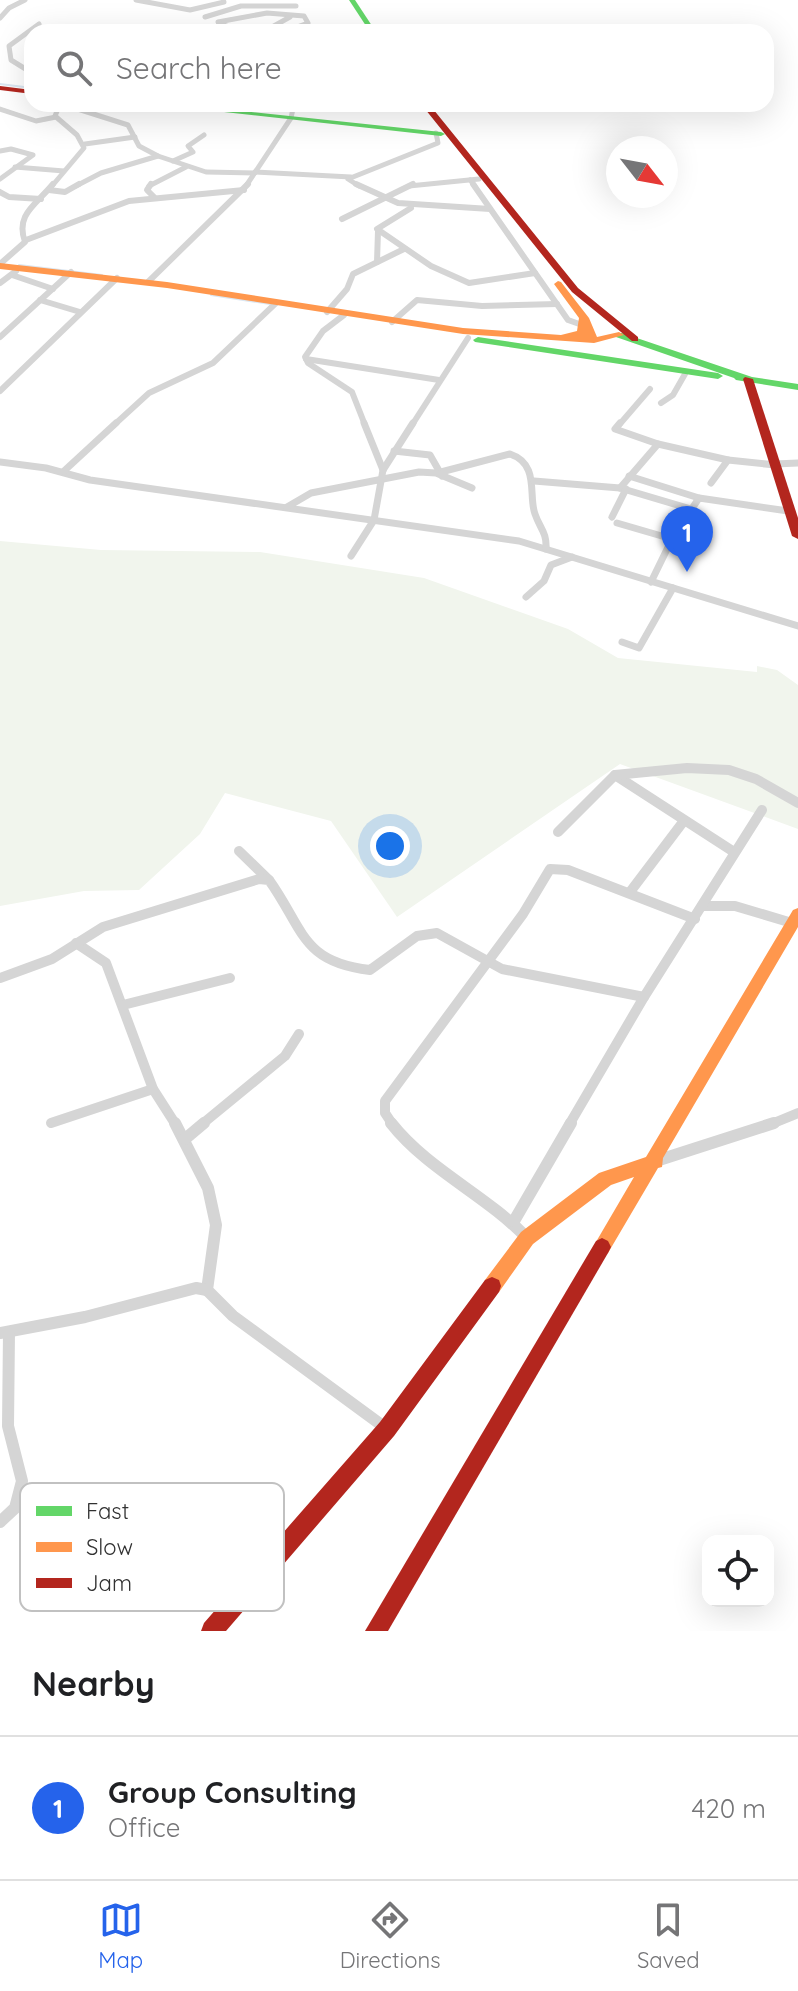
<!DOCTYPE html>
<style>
body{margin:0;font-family:Quicksand,sans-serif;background:#f2f2f2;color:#202124}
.controls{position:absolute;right:24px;bottom:24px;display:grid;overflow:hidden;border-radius:16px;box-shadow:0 8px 32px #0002}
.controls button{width:72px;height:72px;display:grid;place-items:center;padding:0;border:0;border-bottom:2px solid #e0e0e0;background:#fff;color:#202124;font:40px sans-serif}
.compass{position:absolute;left:606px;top:136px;width:72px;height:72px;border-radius:50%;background:#fff;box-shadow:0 8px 32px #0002;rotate:121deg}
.you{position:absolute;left:390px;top:846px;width:28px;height:28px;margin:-20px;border:6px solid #fff;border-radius:50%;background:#1a73e8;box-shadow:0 0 0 12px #1a73e833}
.badge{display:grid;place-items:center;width:52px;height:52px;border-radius:50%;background:#2563eb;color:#fff;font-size:26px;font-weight:700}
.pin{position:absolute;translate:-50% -66px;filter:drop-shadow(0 2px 4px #0008)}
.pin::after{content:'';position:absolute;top:42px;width:28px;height:24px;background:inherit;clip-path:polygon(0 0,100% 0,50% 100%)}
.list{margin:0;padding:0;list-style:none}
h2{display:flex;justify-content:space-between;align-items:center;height:104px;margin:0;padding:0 32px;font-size:34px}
h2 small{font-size:26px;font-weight:400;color:#757577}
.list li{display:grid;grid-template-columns:52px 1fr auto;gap:24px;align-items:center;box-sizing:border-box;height:144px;padding:0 32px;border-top:2px solid #e0e0e0}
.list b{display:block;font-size:30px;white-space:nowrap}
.list p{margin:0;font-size:26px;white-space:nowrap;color:#757577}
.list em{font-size:26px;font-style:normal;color:#757577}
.icon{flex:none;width:44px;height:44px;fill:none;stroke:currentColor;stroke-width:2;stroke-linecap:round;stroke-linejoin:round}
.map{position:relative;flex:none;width:798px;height:1631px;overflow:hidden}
.search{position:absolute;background:#fff;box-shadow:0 8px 32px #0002;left:24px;right:24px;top:24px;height:88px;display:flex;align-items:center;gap:20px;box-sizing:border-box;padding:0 28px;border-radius:24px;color:#757577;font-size:30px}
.sheet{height:248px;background:#fff}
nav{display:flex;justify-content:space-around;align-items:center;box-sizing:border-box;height:112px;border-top:2px solid #e0e0e0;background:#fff;font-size:22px;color:#757577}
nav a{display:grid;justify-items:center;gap:4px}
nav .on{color:#2563eb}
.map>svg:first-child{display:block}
</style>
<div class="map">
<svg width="798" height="1631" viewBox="0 0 798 1631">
<rect width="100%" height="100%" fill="#fff"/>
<polygon fill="#f1f5ed" points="0,541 101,550 260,552 424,578 568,629 618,658 757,672 757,666 777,670 798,685 798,829 620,764 397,917 331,821 225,793 200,834 139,890 84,891 0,906"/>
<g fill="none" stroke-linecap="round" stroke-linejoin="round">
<g stroke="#dbe7f2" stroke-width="2">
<polyline points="133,32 137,27"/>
<polyline points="0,84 32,88"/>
<polyline points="19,265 102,275"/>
<polyline points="211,295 270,304"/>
</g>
<g stroke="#d5d5d5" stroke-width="5">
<polyline points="136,0 190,10 224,2"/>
<polyline points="205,17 241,6 296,6"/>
<polyline points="0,18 9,8 25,0"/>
<polyline points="218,22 267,13 304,16 308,23 286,31"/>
<polyline points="219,23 242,32"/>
<polyline points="263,32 290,17"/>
<polyline points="32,73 11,60 9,46 39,24"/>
<polyline points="62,104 128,125 139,146 158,156"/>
<polyline points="0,109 36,121 56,117"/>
<polyline points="85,144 135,137"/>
<polyline points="0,151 11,149 33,155 0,179"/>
<polyline points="173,161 193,152 188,146 204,135"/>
<polyline points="15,167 64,171"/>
<polyline points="255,172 351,177"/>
<polyline points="470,180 475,186"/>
<polyline points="52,186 84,148 77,135 55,116 60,104"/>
<polyline points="76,186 101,173 158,156 206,172 255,173"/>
<polyline points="149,186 186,167"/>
<polyline points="246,186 291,118 294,104"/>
<polyline points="359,186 348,179 438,143 436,133"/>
<polyline points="409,186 479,179"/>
</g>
<g stroke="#d5d5d5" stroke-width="6">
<polyline points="151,184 147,190 154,197"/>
<polyline points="356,184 398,203 490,209"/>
<polyline points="473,184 568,320 585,326"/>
<polyline points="49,190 65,192 79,184"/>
<polyline points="0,192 9,197 41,199"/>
<polyline points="411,208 377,229 431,266 469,283 535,273"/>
<polyline points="342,219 413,184"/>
<polyline points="26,240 129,201 244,190"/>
<polyline points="377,262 378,231"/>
<path d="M0,264L25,242C15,214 36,205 53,184"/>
<polyline points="12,275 53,289"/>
<polyline points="148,282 248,184"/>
<polyline points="0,283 16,271"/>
<polyline points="40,300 80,312"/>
<polyline points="327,312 347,289 353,274 404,249"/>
<polyline points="344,315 323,331 305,357 308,363 352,392 365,425"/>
<polyline points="392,322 417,300 482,306 557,304"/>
<polyline points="0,337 71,272"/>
<polyline points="306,359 439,380"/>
<polyline points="0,391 117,278"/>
<polyline points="661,403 673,395 685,374"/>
<polyline points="114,425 149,393 213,363 276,303"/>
<polyline points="412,425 468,338"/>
<polyline points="619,425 650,389"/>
</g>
<g stroke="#d5d5d5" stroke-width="7">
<polyline points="364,423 383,470"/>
<polyline points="620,423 615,429 658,444"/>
<polyline points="394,451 430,455 442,476"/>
<polyline points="0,462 46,468 90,480 519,541 798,626"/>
<polyline points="775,464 798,463"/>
<polyline points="64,471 116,423"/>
<path d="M441,472L510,454C540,464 528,496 535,514C540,529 547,532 546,549"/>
<polyline points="629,476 699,498"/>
<polyline points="534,481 620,488 691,509"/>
<polyline points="711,483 728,460 775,465"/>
<polyline points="620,488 658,444 728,460"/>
<polyline points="287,507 311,493 419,472 436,473 472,488"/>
<polyline points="612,517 626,489"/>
<polyline points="617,523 672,539"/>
<polyline points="351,556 374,520 383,470 413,423"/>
<polyline points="651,582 672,539 699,498 788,511"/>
<polyline points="526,597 544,581 551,565 572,557"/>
<polyline points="622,642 639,648 673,588"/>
</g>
<g stroke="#d5d5d5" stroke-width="10">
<polyline points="615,775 734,852"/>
<polyline points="558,832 615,775 687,768 729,770 756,779 798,803"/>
<polyline points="239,851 269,880"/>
<polyline points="630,892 683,822"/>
<polyline points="702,906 735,906 792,923"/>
<polyline points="76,943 106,963 153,1089 176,1125"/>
<path d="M0,978L52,959L103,927L259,879L269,880C304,929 301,962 370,970L417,936L437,933L502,969L644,997"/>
<polyline points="123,1005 230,978"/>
<polyline points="51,1123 153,1089"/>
<polyline points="201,1125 285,1056 299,1034"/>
<polyline points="393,1125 385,1113 385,1101 523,914 550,869 568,870 695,919"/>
<polyline points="569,1125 644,997 762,810"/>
<polyline points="769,1125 798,1113"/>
</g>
<g stroke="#d5d5d5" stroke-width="12">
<polyline points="175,1123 208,1188 216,1225 207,1290 233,1316 387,1429"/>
<path d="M391,1123C428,1170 486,1195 527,1238"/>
<polyline points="185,1139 204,1123"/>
<polyline points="656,1161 774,1123"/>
<polyline points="514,1221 571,1123"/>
<polyline points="0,1333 85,1317 196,1288 207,1290"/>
<polyline points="0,1522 15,1508 22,1481 8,1426 9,1332"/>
</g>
<g fill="#63d668" fill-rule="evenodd">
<polygon points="349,0 355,0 376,32 370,32"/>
<polygon points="151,104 176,104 441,132 445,134 441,136"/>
<polygon points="616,333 622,333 752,377 798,384 798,390 736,380 734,378 616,337"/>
<polygon points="478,337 718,373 723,376 718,379 475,342 473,340"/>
</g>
<g fill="#ff974d" fill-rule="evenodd">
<polygon points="0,263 167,282 463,328 561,335 577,331 579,318 554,284 558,281 561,282 589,318 597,337 619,332 624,335 594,343 463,334 167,288 0,269"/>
<polygon points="798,908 798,927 663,1158 662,1167 658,1168 608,1253 602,1256 596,1253 593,1247 634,1177 611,1185 533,1244 499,1292 492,1295 485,1292 483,1286 485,1280 521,1232 599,1173 646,1157 793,910"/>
</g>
<g fill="#b3261e" fill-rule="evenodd">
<polygon points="0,86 32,90 32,94 0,90"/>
<polygon points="421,104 429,104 578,288 638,337 638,341 632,341 572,292"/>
<polygon points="745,377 753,379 798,518 798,539 792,536 743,379"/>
<polygon points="602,1238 608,1241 611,1247 608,1253 388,1631 365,1631 596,1241"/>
<polygon points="492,1277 499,1280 501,1286 499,1292 394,1436 226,1631 201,1631 204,1623 380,1422 485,1280"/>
</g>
</g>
<rect x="20" y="1483" width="264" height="128" rx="12" fill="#fff" stroke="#c1c1c1" stroke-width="2"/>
<rect x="36" y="1506" width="36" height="10" fill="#63d668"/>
<rect x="36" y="1542" width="36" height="10" fill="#ff974d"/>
<rect x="36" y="1578" width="36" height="10" fill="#b3261e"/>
<g font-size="22" fill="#313131">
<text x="86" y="1519">Fast</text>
<text x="86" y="1555">Slow</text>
<text x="86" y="1591">Jam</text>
</g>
</svg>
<div class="controls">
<button><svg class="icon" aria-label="locate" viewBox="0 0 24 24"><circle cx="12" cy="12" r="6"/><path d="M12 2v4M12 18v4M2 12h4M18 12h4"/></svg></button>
</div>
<svg class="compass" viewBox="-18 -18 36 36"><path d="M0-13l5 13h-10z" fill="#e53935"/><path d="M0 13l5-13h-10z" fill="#757577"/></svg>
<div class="you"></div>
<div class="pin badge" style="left:687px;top:572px">1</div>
<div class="search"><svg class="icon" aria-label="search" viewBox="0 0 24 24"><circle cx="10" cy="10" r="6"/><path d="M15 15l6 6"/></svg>Search here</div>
</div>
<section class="sheet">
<h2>Nearby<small></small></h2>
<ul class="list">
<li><span class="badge">1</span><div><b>Group Consulting</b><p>Office</p></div><em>420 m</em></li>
</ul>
</section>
<nav>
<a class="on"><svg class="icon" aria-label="map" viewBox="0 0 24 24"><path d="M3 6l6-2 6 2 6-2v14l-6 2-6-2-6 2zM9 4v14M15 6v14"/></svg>Map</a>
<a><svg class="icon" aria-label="directions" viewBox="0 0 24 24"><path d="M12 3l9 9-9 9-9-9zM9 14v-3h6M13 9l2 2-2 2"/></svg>Directions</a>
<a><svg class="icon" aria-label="saved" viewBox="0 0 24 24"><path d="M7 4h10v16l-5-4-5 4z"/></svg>Saved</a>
</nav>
